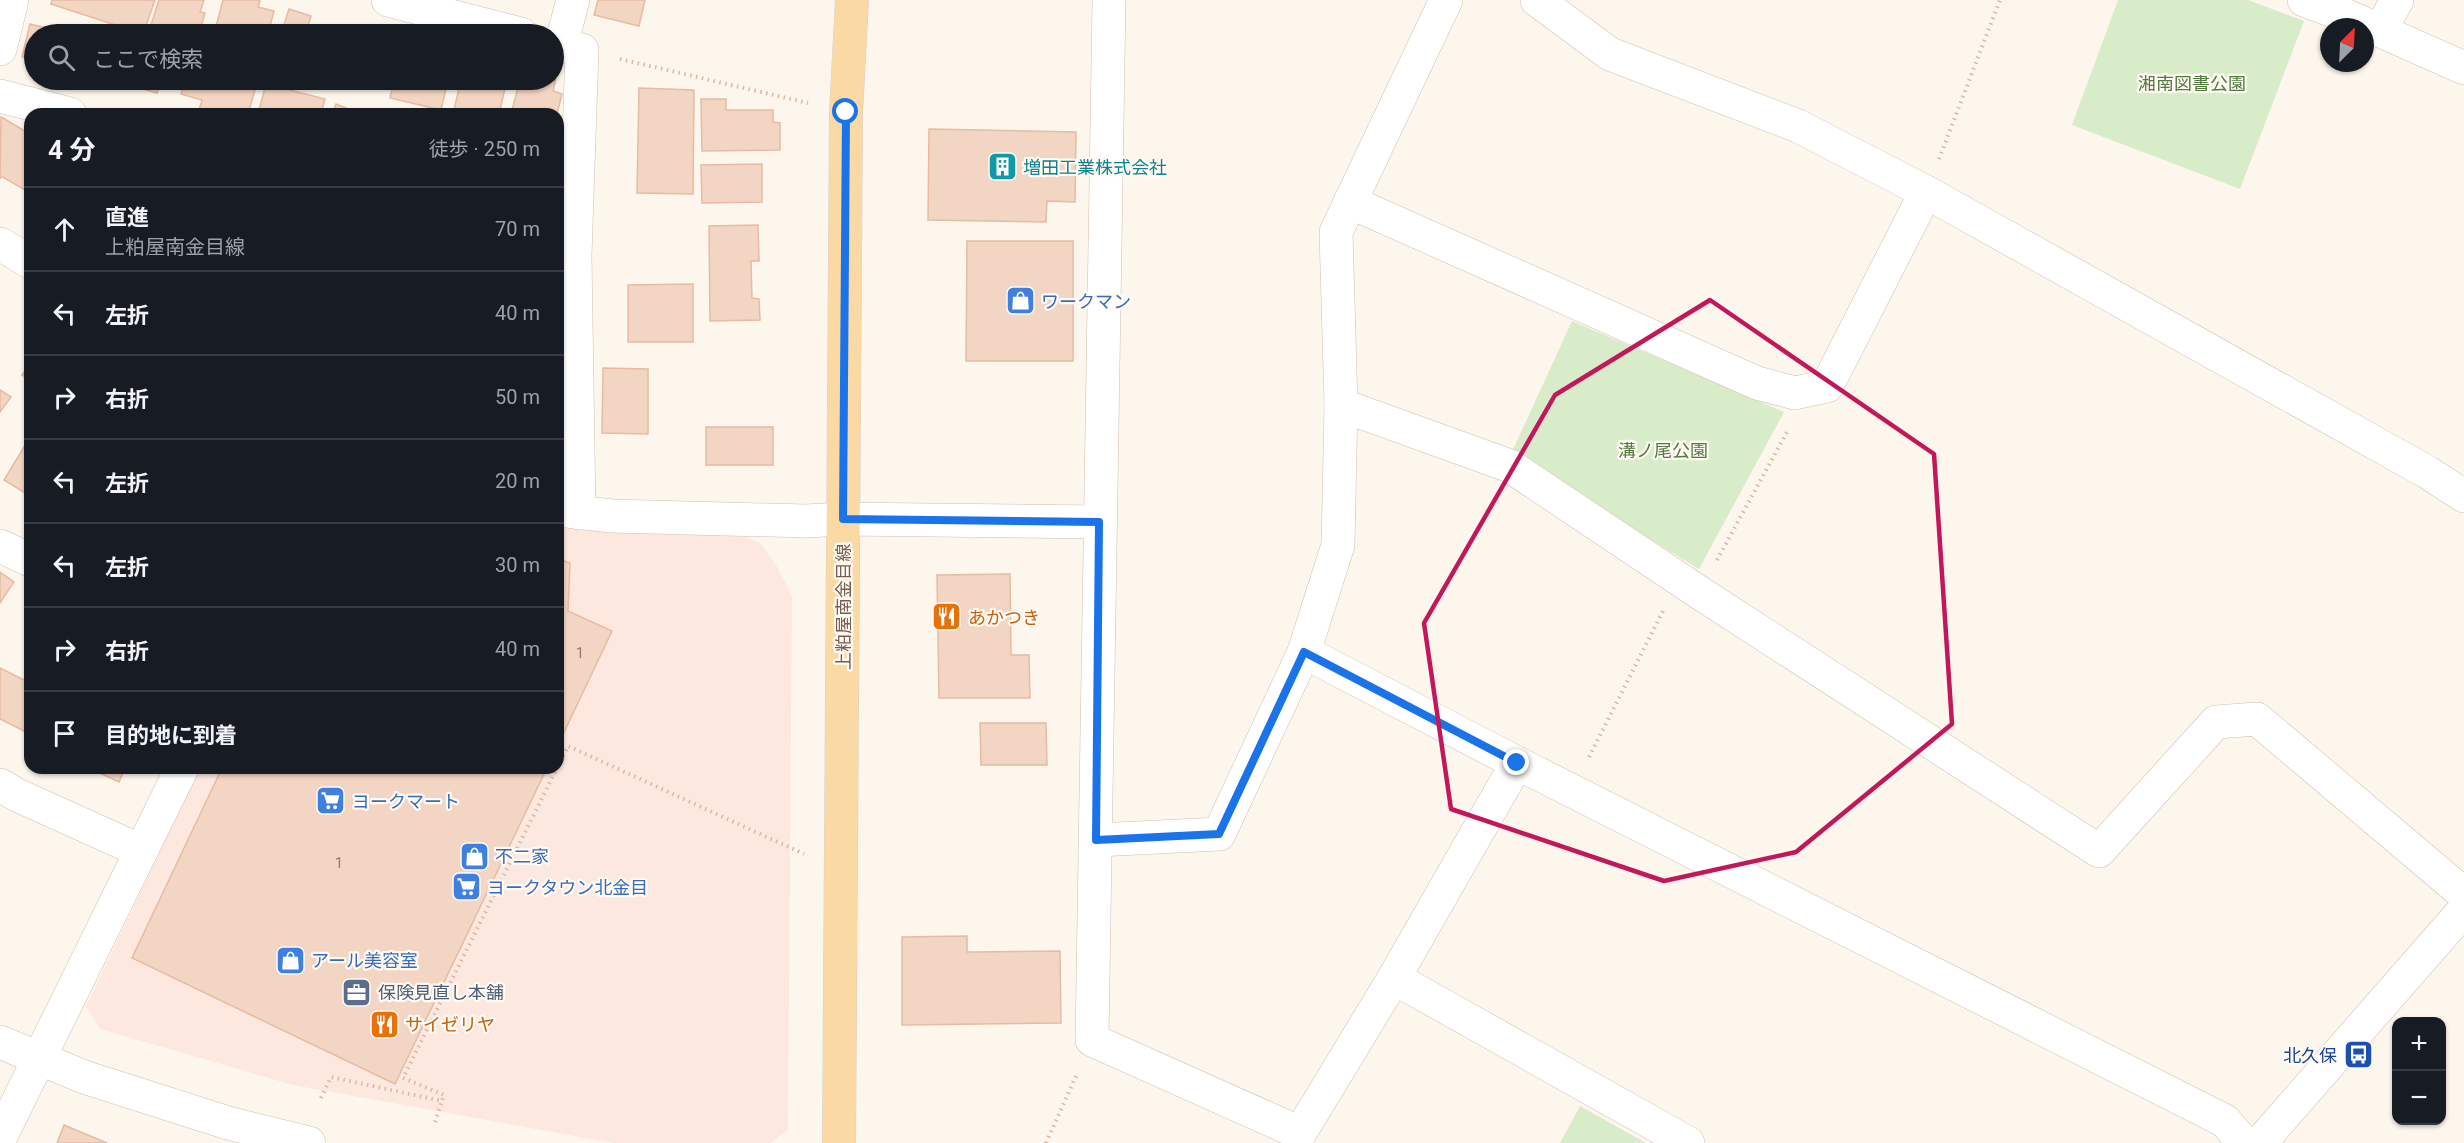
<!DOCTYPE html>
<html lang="ja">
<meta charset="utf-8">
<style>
body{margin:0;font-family:Roboto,"Noto Sans JP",sans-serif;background:#242831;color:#f1f3f6}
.controls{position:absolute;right:18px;bottom:18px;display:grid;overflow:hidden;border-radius:12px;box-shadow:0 2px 4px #0004}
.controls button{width:54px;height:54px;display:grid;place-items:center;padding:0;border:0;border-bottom:2px solid #363941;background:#171b24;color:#f1f3f6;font:30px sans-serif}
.compass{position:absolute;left:2320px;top:18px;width:54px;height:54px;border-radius:50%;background:#171b24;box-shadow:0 2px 4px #0004;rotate:24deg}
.stop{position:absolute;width:18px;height:18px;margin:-14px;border:4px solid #1a73e8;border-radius:50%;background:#fff}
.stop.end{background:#1a73e8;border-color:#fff;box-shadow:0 2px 6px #0008}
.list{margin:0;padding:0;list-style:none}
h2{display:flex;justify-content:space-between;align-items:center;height:78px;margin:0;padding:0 24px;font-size:26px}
h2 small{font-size:20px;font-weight:400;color:#9ea1a6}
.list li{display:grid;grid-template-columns:39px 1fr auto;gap:18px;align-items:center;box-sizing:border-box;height:84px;padding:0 24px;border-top:2px solid #363941}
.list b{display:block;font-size:22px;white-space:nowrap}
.list p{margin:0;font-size:20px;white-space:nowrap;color:#9ea1a6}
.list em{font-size:20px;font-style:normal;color:#9ea1a6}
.icon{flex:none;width:33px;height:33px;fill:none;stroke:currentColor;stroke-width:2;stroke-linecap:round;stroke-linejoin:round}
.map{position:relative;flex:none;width:2464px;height:1143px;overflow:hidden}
.search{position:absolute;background:#171b24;box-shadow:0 2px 4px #0004;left:24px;top:24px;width:540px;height:66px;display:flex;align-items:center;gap:15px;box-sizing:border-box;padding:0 21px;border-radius:33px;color:#9ea1a6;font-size:22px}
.panel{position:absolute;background:#171b24;box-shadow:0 2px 4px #0004;left:24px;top:108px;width:540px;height:666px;border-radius:18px}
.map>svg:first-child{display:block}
</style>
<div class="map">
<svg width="2464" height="1143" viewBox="0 0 2464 1143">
<rect width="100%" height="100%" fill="#fdf6ec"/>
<polygon fill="#fde8e0" points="558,528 741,534 760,543 776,565 792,596 788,1129 771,1143 613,1143 293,1085 100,1029 86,1006 200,768 558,768"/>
<g fill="#d8ecc9">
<polygon points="2118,0 2248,0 2304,21 2240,189 2072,125"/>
<polygon points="1572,321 1784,412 1699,569 1511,454"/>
<polygon points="1580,1106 1646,1143 1560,1143"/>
</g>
<g fill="#f3d5c3" stroke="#e6bba3" stroke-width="1.5">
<polygon points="52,0 155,0 143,34 51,4"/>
<polygon points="159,0 204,0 200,12 205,13 199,34 159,34 149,31"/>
<polygon points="223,0 260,0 258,7 274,11 268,34 214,34"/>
<polygon points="598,0 645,0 639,26 594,15"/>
<polygon points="289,9 311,16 308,26 333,34 281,34"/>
<polygon points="30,24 72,34 34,34 34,60 22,57"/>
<polygon points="554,78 556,78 553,91 562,94 557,114 511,114 520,80 554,80"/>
<polygon points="112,80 162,80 157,93"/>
<polygon points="185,80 245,80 257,83 248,114 211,114 199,110 202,100 181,94"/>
<polygon points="394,80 448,80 441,110 390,98"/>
<polygon points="461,80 507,80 499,114 453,114"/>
<polygon points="266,84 325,99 321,114 258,114"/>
<polygon points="639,88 694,90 693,194 637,193"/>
<polygon points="701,99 726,99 726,110 773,110 773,122 780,123 780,150 702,151"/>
<polygon points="336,104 361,114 332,114"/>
<polygon points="1,117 30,134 30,193 1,176 0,179"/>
<polygon points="929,129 1076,132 1075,202 1047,201 1046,222 928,220"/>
<polygon points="762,164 762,202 702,203 701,165"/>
<polygon points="758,225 759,261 751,261 752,298 759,299 760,320 710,321 709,226"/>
<polygon points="967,241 1073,241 1073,361 966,361"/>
<polygon points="693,284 693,342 628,342 628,285"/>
<polygon points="30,363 30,380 22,375"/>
<polygon points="603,368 648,369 648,434 602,433"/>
<polygon points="0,390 11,397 0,412"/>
<rect x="706" y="427" width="67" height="38"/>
<polygon points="30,437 30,496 4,480"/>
<polygon points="558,559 570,563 568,611 612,631 558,745"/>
<polygon points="0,572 14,582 0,603"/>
<polygon points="1010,574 1011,655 1029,655 1030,698 939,698 937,575"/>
<polygon points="0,668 30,683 30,734 0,719"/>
<polygon points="980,723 1046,723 1047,765 981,765"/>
<polygon points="89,768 125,768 119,782"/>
<polygon points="222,768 547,768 395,1084 132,958"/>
<polygon points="967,936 967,952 1060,951 1061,1023 902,1025 902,937"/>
<polygon points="64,1125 107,1143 57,1143"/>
</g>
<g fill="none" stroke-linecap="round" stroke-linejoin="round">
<defs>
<g id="minor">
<polyline points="388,0 521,34"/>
<polyline points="1109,0 1092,1040 1300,1133 1394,978 1517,763"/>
<polyline points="1537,0 1610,54 1798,126 1926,192 2427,472 2464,496"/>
<polyline points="2304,0 2347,16 2464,68"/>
<polyline points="2380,31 2397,0"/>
<polyline points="554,43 582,50 575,255 579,513"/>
<polyline points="561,45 573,0"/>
<polyline points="0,49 12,0"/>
<polyline points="0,96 70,114"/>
<polyline points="1350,202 1757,383 1795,393 1827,386 1926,192"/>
<polyline points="0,244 30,262"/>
<polyline points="1341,405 1510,466 1700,593 2099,851 2216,722 2257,719 2464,894"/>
<polyline points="558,510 612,516 806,521 843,519 1099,522"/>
<polyline points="0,546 30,560"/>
<polyline points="1304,652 1517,763 2225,1121 2244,1143"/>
<polyline points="0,785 17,795 141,851"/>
<polyline points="1097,840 1219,834 1304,652 1338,545 1341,405 1336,232 1446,0"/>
<polyline points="1394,978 1688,1143"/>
<polyline points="0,1042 84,1077 228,1123 309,1143"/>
<polyline points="0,1138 182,768"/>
<polyline points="2260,1143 2464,910"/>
</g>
<polyline id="major" points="839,1143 846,112 852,0"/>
</defs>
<use href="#minor" stroke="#d1beb0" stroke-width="34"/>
<use href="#major" stroke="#dad1cd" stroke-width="34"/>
<g stroke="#d9b8a5" stroke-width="4" stroke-dasharray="1.5 4.5" stroke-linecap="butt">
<polyline points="620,59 808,103"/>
<polyline points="1939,159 2000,0"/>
<polyline points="1717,560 1788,430"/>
<polyline points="1589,757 1663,611"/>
<polyline points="558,767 568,746 804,854"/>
<polyline points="321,1098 331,1077 442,1101 444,1095 403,1078 557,768"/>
<polyline points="435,1122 442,1101"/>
<polyline points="1046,1143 1077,1074"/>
</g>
<use href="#minor" stroke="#fff" stroke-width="33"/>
<use href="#major" stroke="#fbd9a5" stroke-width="33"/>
</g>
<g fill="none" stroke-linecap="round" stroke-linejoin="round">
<polyline stroke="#1a73e8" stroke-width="8" points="846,112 843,519 1099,522 1096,840 1219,834 1304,652 1517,763"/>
</g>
<path fill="none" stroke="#c2185b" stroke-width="4.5" stroke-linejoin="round" d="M1710,300L1934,454L1952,724L1796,852L1664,881L1451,809L1424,623L1555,395Z"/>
<defs>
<symbol id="building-square" viewBox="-11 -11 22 22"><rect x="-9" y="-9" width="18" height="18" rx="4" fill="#0f9aa8" stroke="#fffaf3"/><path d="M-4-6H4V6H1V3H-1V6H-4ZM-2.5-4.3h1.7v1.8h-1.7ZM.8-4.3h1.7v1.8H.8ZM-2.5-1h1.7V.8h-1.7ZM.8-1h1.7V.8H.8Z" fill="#fff"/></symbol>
<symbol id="shop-square" viewBox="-11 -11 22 22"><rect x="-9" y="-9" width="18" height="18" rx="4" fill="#3f7fe0" stroke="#fffaf3"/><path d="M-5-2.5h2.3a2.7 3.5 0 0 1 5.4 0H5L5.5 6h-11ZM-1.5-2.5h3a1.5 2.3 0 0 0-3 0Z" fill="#fff"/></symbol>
<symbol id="restaurant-square" viewBox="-11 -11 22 22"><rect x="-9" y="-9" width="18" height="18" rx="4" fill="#e8710a" stroke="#fffaf3"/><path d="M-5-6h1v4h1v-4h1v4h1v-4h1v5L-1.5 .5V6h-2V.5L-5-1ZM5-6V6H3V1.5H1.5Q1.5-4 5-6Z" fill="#fff"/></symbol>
<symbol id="supermarket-square" viewBox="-11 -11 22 22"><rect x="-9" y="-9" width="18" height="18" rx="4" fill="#3f7fe0" stroke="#fffaf3"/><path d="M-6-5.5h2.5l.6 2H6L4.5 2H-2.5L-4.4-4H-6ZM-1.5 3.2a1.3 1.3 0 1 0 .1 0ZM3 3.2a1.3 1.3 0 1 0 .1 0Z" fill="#fff"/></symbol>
<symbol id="office-square" viewBox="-11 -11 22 22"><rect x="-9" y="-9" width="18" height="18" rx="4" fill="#5c6f8a" stroke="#fffaf3"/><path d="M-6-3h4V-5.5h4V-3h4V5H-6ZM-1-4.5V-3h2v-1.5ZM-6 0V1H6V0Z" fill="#fff"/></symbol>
<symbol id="bus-square" viewBox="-11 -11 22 22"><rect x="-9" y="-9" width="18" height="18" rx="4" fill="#1a4fb4" stroke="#fffaf3"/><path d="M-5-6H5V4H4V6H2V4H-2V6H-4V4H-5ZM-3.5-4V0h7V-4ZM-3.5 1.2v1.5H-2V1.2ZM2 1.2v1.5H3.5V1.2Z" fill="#fff"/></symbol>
</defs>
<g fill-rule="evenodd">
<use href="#building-square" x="986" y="150" width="33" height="33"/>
<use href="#shop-square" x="1004" y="284" width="33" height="33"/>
<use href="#restaurant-square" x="930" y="600" width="33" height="33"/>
<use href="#supermarket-square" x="314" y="784" width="33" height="33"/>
<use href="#shop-square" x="458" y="840" width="33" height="33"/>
<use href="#supermarket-square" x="450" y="870" width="33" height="33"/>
<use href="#shop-square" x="274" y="944" width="33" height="33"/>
<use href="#office-square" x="340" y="976" width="33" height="33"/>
<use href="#restaurant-square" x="368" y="1008" width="33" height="33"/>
<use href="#bus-square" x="2342" y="1038" width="33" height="33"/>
</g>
<g text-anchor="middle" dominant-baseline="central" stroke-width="4.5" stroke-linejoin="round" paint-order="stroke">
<g font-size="15" fill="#987a6a">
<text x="580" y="653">1</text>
<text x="339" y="863">1</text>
</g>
<g font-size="18" fill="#537a41" stroke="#fffaf3">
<text x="2192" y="83">湘南図書公園</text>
<text x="1663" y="450">溝ノ尾公園</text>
</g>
<g font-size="18" fill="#0d838f" stroke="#fffaf3" text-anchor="start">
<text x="1023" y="167">増田工業株式会社</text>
</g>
<g font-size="18" fill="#366cbe" stroke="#fffaf3" text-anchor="start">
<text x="1041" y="301">ワークマン</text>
<text x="352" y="801">ヨークマート</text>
<text x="495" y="856">不二家</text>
<text x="487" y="887">ヨークタウン北金目</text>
<text x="311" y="960">アール美容室</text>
</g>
<g font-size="18" fill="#7a5c4d" stroke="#fffaf3">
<text transform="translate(843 607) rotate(-90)">上粕屋南金目線</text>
</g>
<g font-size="18" fill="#c56008" stroke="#fffaf3" text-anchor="start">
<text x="968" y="617">あかつき</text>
<text x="405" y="1024">サイゼリヤ</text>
</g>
<g font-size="18" fill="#4e5e75" stroke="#fffaf3" text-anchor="start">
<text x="378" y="992">保険見直し本舗</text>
</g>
<g font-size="18" fill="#164399" stroke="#fffaf3" text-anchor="end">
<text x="2337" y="1055">北久保</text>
</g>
</g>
</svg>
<div class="controls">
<button>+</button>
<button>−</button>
</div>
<svg class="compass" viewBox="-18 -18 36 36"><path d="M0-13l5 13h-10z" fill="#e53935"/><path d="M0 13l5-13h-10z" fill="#9ea1a6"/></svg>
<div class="stop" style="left:846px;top:112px"></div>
<div class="stop end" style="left:1517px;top:763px"></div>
<div class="search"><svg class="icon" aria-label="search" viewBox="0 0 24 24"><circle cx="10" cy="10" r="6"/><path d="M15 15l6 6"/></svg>ここで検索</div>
<section class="panel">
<h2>4 分<small>徒歩 · 250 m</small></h2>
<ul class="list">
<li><svg class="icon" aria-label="ahead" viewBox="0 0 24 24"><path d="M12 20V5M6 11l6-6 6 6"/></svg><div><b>直進</b><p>上粕屋南金目線</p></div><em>70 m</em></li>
<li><svg class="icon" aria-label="left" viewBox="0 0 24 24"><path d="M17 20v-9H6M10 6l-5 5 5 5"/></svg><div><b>左折</b></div><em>40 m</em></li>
<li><svg class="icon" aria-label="right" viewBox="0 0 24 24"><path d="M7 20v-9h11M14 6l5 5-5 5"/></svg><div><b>右折</b></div><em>50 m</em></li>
<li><svg class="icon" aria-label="left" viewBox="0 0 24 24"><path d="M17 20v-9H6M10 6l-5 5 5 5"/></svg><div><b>左折</b></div><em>20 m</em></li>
<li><svg class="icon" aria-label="left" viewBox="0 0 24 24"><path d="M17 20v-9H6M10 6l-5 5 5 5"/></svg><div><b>左折</b></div><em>30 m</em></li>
<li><svg class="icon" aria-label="right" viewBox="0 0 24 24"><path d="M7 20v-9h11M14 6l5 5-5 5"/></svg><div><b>右折</b></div><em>40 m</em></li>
<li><svg class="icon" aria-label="arrive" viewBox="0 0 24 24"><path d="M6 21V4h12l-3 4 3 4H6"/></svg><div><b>目的地に到着</b></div></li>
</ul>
</section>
</div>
